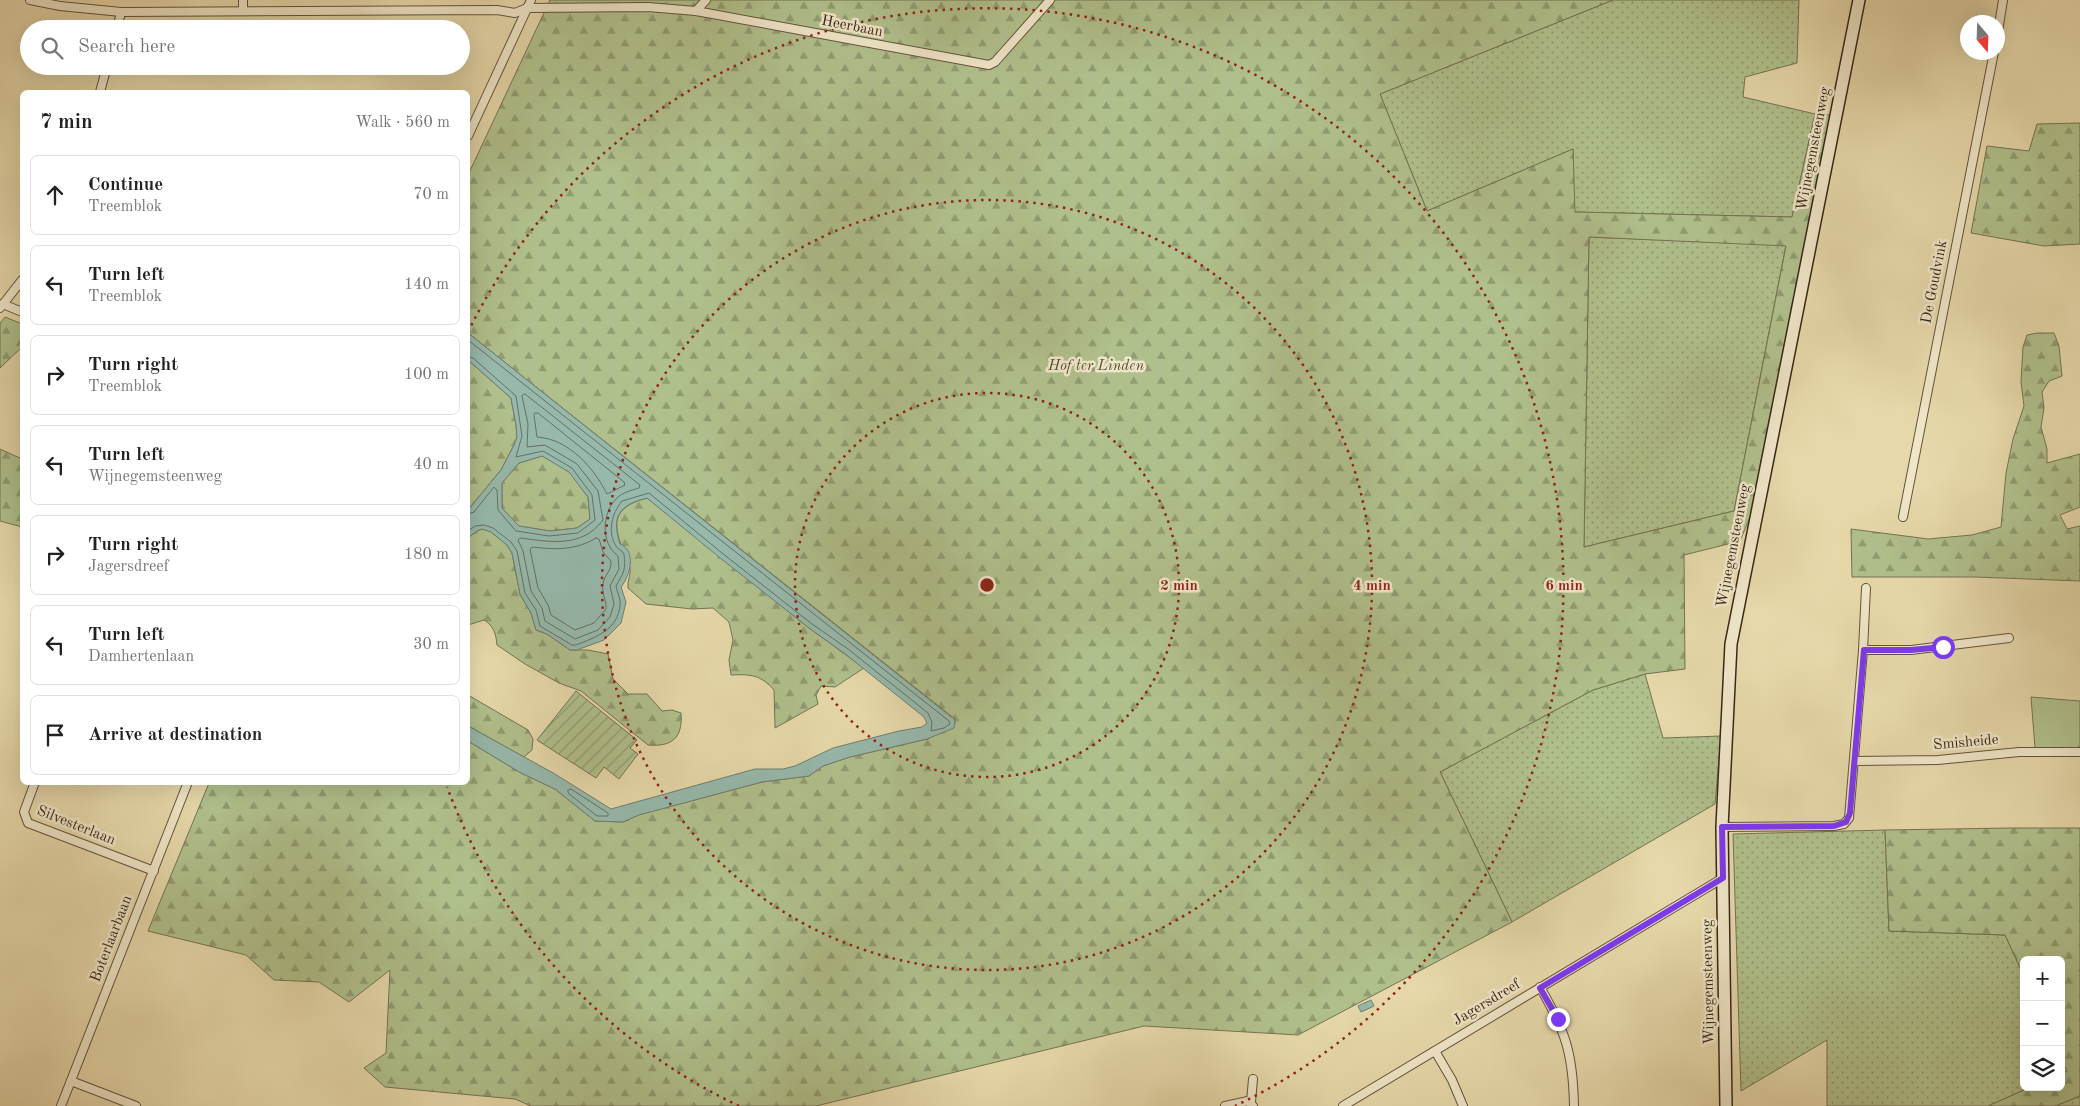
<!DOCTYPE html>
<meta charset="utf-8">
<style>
body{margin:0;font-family:"Old Standard TT",serif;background:#f6f6f6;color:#222}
.controls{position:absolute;right:15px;bottom:15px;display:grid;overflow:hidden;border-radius:8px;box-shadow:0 5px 20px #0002}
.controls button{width:45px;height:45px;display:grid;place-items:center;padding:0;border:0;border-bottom:1px solid #e0e0e0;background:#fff;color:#222;font:25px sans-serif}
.compass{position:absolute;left:1960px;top:15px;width:45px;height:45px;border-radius:50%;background:#fff;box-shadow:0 5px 20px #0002;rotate:161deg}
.stop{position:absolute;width:15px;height:15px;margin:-11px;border:4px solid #7c3aed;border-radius:50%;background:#fff}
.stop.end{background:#7c3aed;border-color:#fff;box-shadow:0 1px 5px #0008}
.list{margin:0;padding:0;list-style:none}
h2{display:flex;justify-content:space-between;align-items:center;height:65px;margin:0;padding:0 20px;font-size:21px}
h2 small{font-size:16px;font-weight:400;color:#767676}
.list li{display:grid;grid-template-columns:32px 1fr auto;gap:15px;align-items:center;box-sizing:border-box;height:80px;margin:0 10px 10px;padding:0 10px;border:1px solid #e0e0e0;border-radius:8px}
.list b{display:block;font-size:19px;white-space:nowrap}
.list p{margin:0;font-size:16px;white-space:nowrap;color:#767676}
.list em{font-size:16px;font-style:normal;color:#767676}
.icon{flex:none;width:28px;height:28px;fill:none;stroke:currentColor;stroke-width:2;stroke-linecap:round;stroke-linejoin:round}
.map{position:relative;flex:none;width:2080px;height:1106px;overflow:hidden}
.search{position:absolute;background:#fff;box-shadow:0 5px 20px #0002;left:20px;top:20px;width:450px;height:55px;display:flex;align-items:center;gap:12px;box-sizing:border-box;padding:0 18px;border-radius:28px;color:#767676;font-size:19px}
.panel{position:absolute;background:#fff;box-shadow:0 5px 20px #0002;left:20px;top:90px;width:450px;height:695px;border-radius:8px}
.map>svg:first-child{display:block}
</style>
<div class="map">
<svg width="2080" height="1106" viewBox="0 0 2080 1106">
<defs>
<pattern id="grass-dots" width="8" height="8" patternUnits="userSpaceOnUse" patternTransform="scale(1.25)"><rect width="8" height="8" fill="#b0c08c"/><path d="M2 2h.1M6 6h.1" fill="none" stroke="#909c71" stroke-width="1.8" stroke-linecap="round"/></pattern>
<pattern id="forest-firs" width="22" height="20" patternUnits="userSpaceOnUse" patternTransform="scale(1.25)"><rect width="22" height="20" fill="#b0c08c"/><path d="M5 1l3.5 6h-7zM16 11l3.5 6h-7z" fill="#909c71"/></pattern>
<pattern id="garden-furrows" width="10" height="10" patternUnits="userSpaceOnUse" patternTransform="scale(1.25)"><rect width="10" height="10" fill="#b0c08c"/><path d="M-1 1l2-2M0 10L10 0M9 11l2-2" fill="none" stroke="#909c71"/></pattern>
</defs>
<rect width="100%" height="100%" fill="#e6d8aa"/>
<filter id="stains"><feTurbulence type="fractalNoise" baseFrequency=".004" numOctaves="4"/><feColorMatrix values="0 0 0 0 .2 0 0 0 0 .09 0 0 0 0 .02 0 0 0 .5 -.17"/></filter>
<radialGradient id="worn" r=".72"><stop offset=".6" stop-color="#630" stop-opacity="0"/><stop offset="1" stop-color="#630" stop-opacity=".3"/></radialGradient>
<g fill="url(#grass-dots)" stroke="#747352">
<polygon points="1613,0 1799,0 1797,63 1745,77 1743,97 1815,114 1792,217 1574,212 1573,149 1427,211 1380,94"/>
<polygon points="1589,237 1786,245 1734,511 1584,547"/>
<polygon points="1645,674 1663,738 1721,736 1715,804 1512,922 1440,772 1593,690"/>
<polygon points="1885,830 1889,931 2005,935 2024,976 2024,1087 2031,1087 1988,1106 1827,1106 1827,1040 1741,1091 1733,834"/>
<polygon points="2080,1096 2080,1106 2055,1106"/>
</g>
<g fill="url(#forest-firs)" stroke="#747352" fill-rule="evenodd">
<path d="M550,0H1613L1380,94L1427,211L1573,149L1575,212L1792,217L1815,114L1833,115L1753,510L1740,541L1684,555L1685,669L1645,674L1593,690L1440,772L1512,922L1298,1035L1144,1026L816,1106H531L515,1099L385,1087L364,1068L386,1053L390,970L349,1002L319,982L274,980L246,955L148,931L209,783L468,782V741L521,773L555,789L595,821L623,822L638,815L762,782L809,776L823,766L850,757L927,739L955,724V719L468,333V175ZM1589,237L1786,246L1734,511L1584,547Z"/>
<polygon points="2080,123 2080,244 2044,246 1971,233 1987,146 2029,151 2037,124"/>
<polygon points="5,317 22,324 22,347 0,368 0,323"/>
<polygon points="2037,333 2054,333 2059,346 2062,376 2049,381 2042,392 2044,408 2041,427 2047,449 2047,463 2080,454 2080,507 2060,515 2067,529 2080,526 2080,581 1976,577 1852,577 1851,529 1928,539 1972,535 2001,527 2006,473 2013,439 2024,406 2021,382 2023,347 2027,335"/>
<polygon points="468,360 511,398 516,425 517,437 514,445 501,470 468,510"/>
<polygon points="0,449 22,459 22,527 0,521"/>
<polygon points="542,456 569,471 588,497 590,519 577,528 550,531 518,526 502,508 502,483 519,463"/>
<path d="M647,498L809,628L864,668L835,687L821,686L816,695L818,704L775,728L774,690C761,675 751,674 731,675L729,660L733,640L729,622L713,608L692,609L646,604L628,588C627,581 631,574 630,569C629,563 625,556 623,550C611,520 615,507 647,498Z"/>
<path d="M482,529L491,532L507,545L512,553L520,594L531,613L536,630L547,634L570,650H588L608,654L613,679L628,694H647L662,711L672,710L681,713C683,738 672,747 648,745L581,691L559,683L525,664L497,645C496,634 494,626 484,620L468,625V538L477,531Z"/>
<polygon points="468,695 528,730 533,739 532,750 524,757 468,726"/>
<polygon points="2011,828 2080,828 2080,1096 2055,1106 1988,1106 2031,1087 2061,1087 2061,1074 2067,1071 2061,1059 2061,960 2024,960 2024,976 2005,935 1889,931 1885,830"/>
</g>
<polygon fill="#b0c08c" stroke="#747352" points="2031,697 2080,701 2080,746 2076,748 2035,748"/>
<polygon fill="url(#garden-furrows)" stroke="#747352" points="576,691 637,740 630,748 638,754 619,779 604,767 596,778 537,740"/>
<g fill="#96b9ac" stroke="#707e70" fill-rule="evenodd">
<path d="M468,333L955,720L954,728L927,739L850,757L823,766L809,776L762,782L639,815L623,822L595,821L555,789L521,773L468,741V726L555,774L611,809L755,769H783L795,766L833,748L899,731L922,727L927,723L924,717L844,653L809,628L719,557L647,498C619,505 611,516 620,544C637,551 630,576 621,587L626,602L621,623L604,640L577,650H570L547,634L536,630L531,613L520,594L512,553L507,545L491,532L482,529L477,531L468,538V510L501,470L514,445L517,437L516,425L511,398L468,360ZM542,456L569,472L588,497L590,519L577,528L550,531L519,526L502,508V483L519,463Z"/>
<polygon points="1371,1000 1374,1006 1361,1012 1358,1006"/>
</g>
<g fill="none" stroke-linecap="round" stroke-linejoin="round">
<g stroke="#677062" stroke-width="1">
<path d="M468,340L949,721L950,724L944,728L931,731L932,722L928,713L848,649L812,624L722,553L649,493L622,501C612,513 607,532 616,546C618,550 622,550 624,554C626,570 624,572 616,586C617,592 621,599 620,605C618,630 596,637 576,645H572L540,626L536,610L525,593L517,551L511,542L493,528L484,525L475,526L468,531"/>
<polyline points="468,357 473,358 516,396 522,436 516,457 543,451 572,468 592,495 595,520 578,533 549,536 516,531 498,510 497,490 494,487 474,512 468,514"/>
<path d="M525,394L640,485L639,488C632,490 622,493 617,498C602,512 600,543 618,556L619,569L610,586L614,604L610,617L598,630L575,639L545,621L542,608L531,591L523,551L518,540L520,538C551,542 582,548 603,520L598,491L577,464L545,445L527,447L528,424L522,396Z"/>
<path d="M535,413H538L624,482L625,485L607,494C594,468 569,439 537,437L534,415Z"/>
<path d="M596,538L599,539L603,552L611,561C612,571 604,575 603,584C601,593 607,601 606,609L594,623L575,630L551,615L548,605L538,588L530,549L533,547C555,550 577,550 596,538Z"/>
<polygon points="568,790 571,789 608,813 608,816 597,816 569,794"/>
</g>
<defs>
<g id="street">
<polyline points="30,0 60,6 121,12 497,10 515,13 527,8 648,7 696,11 989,65 995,62 1050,0"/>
<polyline points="243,0 243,10"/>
<polyline points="696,11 706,0"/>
<polyline points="117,29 121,12"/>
<polyline points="1998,31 2003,0"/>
<polyline points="100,92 107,66"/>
<polyline points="468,136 531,0"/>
<polyline points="3,304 22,312"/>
<polyline points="0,308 22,280"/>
<polyline points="1903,517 1994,52"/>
<polyline points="1863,650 1911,650 2009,638"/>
<polyline points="1855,761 1938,760 2019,752 2080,752"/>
<polyline points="35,782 24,812 28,823 154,871"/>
<polyline points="1722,827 1834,826 1844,824 1849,818 1863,650 1866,588"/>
<path d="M1540,987C1566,1032 1573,1054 1574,1106"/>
<polyline points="1435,1051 1452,1080 1463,1106"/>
<polyline points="71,1081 136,1106"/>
<polyline points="1251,1102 1253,1079"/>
<polyline points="61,1106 188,782"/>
<polyline points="1225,1106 1248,1101 1253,1106"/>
<polyline points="1343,1106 1723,878"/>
</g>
<polyline id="secondary" points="1726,1106 1722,827 1731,644 1859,0"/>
</defs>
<use href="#street" stroke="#64523c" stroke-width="10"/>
<use href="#secondary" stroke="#382617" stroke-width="14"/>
<use href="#street" stroke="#efe6c8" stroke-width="8"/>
<use href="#secondary" stroke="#efe6c8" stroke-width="11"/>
</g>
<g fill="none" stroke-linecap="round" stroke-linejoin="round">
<polyline stroke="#7c3aed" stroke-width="6" points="1558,1019 1540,988 1723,878 1722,827 1834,826 1846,822 1850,813 1864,650 1911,650 1943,647"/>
</g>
<g fill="none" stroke="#8f2418" stroke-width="2.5" stroke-dasharray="2.5 5">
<circle cx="987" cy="585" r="192"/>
<circle cx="987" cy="585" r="385"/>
<path d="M739 1106A577 577 0 0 1 447 787M468 332A577 577 0 1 1 1235 1106"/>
</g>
<g text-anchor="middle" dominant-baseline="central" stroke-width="5" stroke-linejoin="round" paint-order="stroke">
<g font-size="15" fill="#382617" stroke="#efe6c8">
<text transform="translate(852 27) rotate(11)">Heerbaan</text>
<text transform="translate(1814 149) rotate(-79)">Wijnegemsteenweg</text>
<text transform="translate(1935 282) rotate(-79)">De Goudvink</text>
<text transform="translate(1734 546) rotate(-79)">Wijnegemsteenweg</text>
<text transform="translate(1966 743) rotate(-5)">Smisheide</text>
<text transform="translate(76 826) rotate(22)">Silvesterlaan</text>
<text transform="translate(112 939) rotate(-69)">Boterlaarbaan</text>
<text transform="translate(1709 982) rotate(-91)">Wijnegemsteenweg</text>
<text transform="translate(1487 1003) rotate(-31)">Jagersdreef</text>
</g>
<g font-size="15" font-style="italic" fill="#564c34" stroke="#efe6c8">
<text x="1096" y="366">Hof ter Linden</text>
</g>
</g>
<circle cx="987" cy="585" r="8" fill="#8f2418" stroke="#efe6c8" stroke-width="2.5"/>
<g font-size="15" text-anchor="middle" font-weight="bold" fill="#8f2418" stroke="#efe6c8" stroke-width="5" stroke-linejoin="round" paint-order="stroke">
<text x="1179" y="590">2 min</text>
<text x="1372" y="590">4 min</text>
<text x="1564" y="590">6 min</text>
</g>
<rect width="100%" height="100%" filter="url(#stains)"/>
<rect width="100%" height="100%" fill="url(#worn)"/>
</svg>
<div class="controls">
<button>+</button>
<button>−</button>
<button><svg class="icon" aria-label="layers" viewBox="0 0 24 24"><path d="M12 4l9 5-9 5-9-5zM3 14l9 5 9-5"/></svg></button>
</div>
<svg class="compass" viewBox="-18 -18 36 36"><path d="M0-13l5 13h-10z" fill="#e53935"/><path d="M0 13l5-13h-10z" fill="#767676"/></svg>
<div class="stop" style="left:1943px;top:647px"></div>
<div class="stop end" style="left:1558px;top:1019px"></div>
<div class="search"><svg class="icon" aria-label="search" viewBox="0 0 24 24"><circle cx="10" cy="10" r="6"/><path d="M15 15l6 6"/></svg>Search here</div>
<section class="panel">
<h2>7 min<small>Walk · 560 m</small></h2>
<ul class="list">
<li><svg class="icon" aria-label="ahead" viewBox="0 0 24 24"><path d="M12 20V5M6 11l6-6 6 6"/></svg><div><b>Continue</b><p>Treemblok</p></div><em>70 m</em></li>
<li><svg class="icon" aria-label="left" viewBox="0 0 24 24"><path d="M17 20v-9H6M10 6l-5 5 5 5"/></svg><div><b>Turn left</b><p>Treemblok</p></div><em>140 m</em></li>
<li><svg class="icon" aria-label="right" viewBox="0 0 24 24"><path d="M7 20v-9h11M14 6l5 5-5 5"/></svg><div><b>Turn right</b><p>Treemblok</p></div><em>100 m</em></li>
<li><svg class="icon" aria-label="left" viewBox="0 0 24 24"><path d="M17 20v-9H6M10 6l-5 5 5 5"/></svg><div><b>Turn left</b><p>Wijnegemsteenweg</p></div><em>40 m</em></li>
<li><svg class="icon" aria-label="right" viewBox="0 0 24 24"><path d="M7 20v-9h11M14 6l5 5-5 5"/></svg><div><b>Turn right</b><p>Jagersdreef</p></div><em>180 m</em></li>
<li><svg class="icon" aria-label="left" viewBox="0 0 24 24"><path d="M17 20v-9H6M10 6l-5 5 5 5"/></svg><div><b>Turn left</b><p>Damhertenlaan</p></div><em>30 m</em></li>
<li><svg class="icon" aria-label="arrive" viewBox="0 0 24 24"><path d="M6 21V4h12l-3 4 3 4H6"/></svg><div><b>Arrive at destination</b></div></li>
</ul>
</section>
</div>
